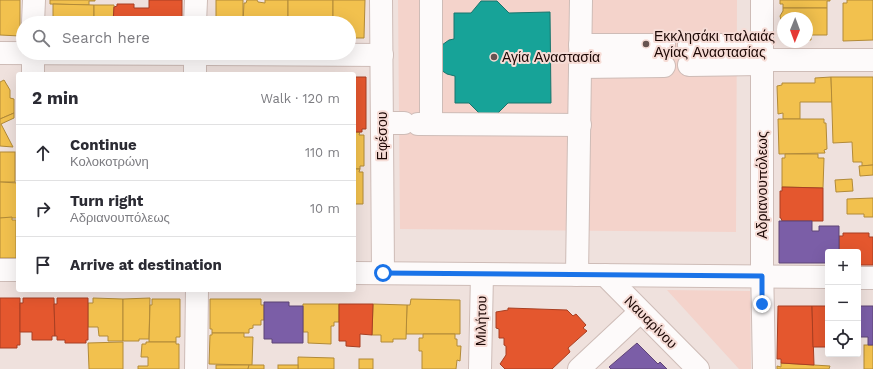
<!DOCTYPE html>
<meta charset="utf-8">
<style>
body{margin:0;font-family:"Work Sans",sans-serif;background:#f7f7f7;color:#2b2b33}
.controls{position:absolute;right:12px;bottom:12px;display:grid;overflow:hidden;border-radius:4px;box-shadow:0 4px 16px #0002}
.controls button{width:36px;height:36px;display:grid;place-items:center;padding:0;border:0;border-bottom:1px solid #e1e1e2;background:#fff;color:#2b2b33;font:20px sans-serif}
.compass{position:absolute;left:777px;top:12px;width:36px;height:36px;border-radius:50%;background:#fff;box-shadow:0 4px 16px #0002;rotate:181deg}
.stop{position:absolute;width:12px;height:12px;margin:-9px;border:3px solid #1a73e8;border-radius:50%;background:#fff}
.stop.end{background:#1a73e8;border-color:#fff;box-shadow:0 1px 4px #0008}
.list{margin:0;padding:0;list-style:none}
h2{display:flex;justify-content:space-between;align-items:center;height:52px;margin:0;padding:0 16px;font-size:17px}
h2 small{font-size:13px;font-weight:400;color:#7c7c81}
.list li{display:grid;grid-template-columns:26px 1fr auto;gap:12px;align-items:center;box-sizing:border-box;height:56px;padding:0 16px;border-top:1px solid #e1e1e2}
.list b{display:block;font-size:15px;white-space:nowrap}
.list p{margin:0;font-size:13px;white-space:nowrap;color:#7c7c81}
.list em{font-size:13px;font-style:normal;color:#7c7c81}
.icon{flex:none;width:22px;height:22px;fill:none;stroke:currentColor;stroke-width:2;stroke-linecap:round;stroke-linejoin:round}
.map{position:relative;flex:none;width:873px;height:369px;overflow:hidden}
.search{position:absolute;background:#fff;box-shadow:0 4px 16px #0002;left:16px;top:16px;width:340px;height:44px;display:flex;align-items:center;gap:10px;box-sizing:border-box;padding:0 14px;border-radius:22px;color:#7c7c81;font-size:15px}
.panel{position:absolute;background:#fff;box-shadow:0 4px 16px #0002;left:16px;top:72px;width:340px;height:220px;border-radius:4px}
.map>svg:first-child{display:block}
</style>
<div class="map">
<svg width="873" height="369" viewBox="0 0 873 369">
<rect width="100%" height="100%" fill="#efe1dd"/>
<g fill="#f4d3cb">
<polygon points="398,0 737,0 736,232 400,229"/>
<polygon points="667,290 750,291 751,369 739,369"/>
</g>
<g fill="#f2c14e" stroke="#b28a38">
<polygon points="0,0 20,0 20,36 0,35"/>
<polygon points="50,0 95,0 95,1 89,1 89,5 50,4"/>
<rect x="216" y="0" width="27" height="23"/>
<polygon points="247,0 257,0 258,2 265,3 265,0 288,0 288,23 243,23 244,3 246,3"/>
<rect x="288" y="0" width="45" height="23"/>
<polygon points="333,0 365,0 364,38 349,38 349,23 333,23"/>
<polygon points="780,0 830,0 830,1 827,1 827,8 783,8 783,4 780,4"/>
<polygon points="847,0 873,0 873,40 843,41 843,3 847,3"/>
<polygon points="53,4 94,5 94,23 50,23 50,17 53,17"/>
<polygon points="94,5 114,5 113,23 94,23"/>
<polygon points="783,8 827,8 827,35 811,35 811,40 807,40 807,18 783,18 783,20 781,20 780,16 783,11"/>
<polygon points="831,77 832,102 800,102 800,119 783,119 783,113 778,114 777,86 782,85 782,83 815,83 815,78"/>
<polygon points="831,77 873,77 873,165 862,166 862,162 853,162 852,142 833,143"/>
<polygon points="4,80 10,90 10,98 14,99 14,113 0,119 0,82"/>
<polygon points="14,113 14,118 1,124 13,147 0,146 0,119"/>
<polygon points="778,119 824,119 824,123 826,123 827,149 824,150 825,153 779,154"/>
<polygon points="354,132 360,132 359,135 364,135 364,166 360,166 360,169 354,169"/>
<rect x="0" y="152" width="15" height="30"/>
<polygon points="785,154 818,154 818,158 824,158 823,188 782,187 782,158 785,158"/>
<polygon points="873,165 873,175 860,176 859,166"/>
<polygon points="354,169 360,169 359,172 363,172 363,204 354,204"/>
<polygon points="852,179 853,191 836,192 835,180"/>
<polygon points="0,182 18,183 18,218 0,218"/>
<polygon points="873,198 873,217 864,217 864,214 847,214 847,199"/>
<polygon points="12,217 12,220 16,220 16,258 0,258 0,218"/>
<polygon points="93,298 123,299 123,341 108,341 108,336 99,336 98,327 88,327 88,303 93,303"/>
<polygon points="150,298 149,339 139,339 139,341 123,341 123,299"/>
<polygon points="152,299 180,299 180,337 176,337 176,342 149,342 150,305 152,305"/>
<polygon points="210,299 261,299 261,305 264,305 264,320 261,320 261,325 253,325 253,328 249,329 249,333 212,333 212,329 210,329"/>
<polygon points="411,299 460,300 460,334 406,334 407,305 410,305"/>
<polygon points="303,304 339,304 339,322 334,322 334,326 331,326 331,344 308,343 308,332 303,332"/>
<polygon points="373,304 407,305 406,339 393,339 393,342 381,342 381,335 372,335"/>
<polygon points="212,333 244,333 244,337 253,337 252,365 209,364 210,335 212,335"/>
<polygon points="423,334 455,334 455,339 457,339 457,346 461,346 460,361 457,360 456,369 422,369 422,351 419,351 419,338 423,338"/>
<polygon points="123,342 123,369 89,369 88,343"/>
<polygon points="146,342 176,342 176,344 179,344 179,369 138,369 138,366 148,366 148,357 141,357 142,344 146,344"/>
<rect x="864" y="345" width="9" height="24"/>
<polygon points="298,357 334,358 334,369 298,369"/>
<rect x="359" y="359" width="14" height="10"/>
<polygon points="781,363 830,366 829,369 777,369 777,366 781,367"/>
<polygon points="216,365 249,365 248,369 216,369"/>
<polygon points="249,365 264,365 264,369 248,369"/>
<rect x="278" y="365" width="20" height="4"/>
</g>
<g fill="#e4572e" stroke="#a83f22">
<polygon points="149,0 182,0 182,23 113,23 114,7 117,6 117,4 134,4 134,8 149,8"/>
<polygon points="354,77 366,77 366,129 362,129 362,132 354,132"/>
<polygon points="782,187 823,188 823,221 782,221 781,218 780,218 780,191 782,191"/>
<polygon points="843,233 869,233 869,237 873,237 873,265 858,265 858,252 839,252 839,236 843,236"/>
<polygon points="0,298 20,298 20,345 17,345 17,348 0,348"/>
<polygon points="23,298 54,298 55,336 52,336 52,340 32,340 32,332 20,332 20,303 23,303"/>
<polygon points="57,298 88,298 88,340 86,340 86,343 65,343 65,340 57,340 57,336 55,336 54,304 57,304"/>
<polygon points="339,304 373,304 372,335 360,334 360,347 346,346 346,341 339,341"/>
<polygon points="778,306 812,306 814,365 781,363 781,359 777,359"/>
<polygon points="812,306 828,306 828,347 813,347"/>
<polygon points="508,308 567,310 573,316 576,314 586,325 583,328 587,331 568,348 570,352 552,369 505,369 500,364 506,355 506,346 504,345 504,338 499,338 499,329 496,328 496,312 508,310"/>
</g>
<g fill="#7b5ea7" stroke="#5f4476">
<polygon points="779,221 812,221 812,231 819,231 819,226 839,226 839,252 828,252 828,263 779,263"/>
<polygon points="264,302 289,302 289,306 303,306 303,343 272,343 272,339 264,339"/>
<polygon points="858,306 873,306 873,345 868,345 868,337 860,337 860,345 858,345"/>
<polygon points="637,343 658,364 660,362 667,369 611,369 609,367"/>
</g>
<polygon fill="#17a398" stroke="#19746c" points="481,1 497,1 509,13 550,12 551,103 508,103 497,114 481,115 469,103 455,103 455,76 447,74 441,70 437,52 442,45 449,40 454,39 454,13 471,13"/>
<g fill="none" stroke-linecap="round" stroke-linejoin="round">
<defs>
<g id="minor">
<polyline points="381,0 383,273"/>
<polyline points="762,0 762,264 764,369"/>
<polyline points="33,23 34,0"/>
<polyline points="195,23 196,0"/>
<polyline points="580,45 664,45"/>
<polyline points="689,45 762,45"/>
<polyline points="0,53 382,55"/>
<polyline points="33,53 33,74"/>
<polyline points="195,53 195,74"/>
<polyline points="762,60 873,60"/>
<polyline points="689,65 762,64"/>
<polyline points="581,67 664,66"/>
<polyline points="382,123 404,123"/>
<polyline points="418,124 580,125"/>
<polyline points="431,124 431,0"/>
<polyline points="0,270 18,270"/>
<polyline points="354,273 828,277"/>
<polyline points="577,275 581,0"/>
<polyline points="605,275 698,369"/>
<polyline points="858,278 873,278"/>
<polyline points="196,369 197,290"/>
<polyline points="480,369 482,274"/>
<polyline points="579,369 640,312"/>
</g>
</defs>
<use href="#minor" stroke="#cebcb7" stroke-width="24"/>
<use href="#minor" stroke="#fdfafa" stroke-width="22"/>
</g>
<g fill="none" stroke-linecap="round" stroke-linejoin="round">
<polyline stroke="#1a73e8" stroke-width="5" points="383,273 762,276 762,304"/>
</g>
<g fill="#665451" stroke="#f6dcd6" stroke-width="1.5">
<circle cx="646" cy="44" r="4"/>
<circle cx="494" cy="57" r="4"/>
</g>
<g text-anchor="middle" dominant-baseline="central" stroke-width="4" stroke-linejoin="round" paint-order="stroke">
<g font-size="14" fill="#1d0805" stroke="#f6dcd6" text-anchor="start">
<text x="654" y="36">Εκκλησάκι παλαιάς<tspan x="654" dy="16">Αγίας Αναστασίας</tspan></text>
<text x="502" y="57">Αγία Αναστασία</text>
</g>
<g font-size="14" fill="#1d0805" stroke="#f6dcd6">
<text transform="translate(382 136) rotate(-90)">Εφέσου</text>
<text transform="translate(762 185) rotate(-90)">Αδριανουπόλεως</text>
<text transform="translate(481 321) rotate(-89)">Μιλήτου</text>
<text transform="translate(651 322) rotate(45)">Ναυαρίνου</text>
</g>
</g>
</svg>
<div class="controls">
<button>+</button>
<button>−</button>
<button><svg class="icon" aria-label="locate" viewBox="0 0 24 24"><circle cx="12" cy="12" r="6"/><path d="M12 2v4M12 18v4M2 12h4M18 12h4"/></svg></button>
</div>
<svg class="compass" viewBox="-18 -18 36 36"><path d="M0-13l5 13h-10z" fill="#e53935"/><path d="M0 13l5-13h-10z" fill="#7c7c81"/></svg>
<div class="stop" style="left:383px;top:273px"></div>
<div class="stop end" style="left:762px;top:304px"></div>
<div class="search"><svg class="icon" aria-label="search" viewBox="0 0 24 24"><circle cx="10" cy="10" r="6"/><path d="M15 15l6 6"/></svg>Search here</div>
<section class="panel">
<h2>2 min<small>Walk · 120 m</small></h2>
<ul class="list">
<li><svg class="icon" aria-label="ahead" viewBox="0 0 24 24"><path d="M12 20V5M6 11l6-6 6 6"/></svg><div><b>Continue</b><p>Κολοκοτρώνη</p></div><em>110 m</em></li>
<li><svg class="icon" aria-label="right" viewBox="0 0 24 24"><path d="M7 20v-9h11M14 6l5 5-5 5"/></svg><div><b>Turn right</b><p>Αδριανουπόλεως</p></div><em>10 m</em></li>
<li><svg class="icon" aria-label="arrive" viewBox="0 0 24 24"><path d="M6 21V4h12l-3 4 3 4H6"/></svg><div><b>Arrive at destination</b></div></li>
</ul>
</section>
</div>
